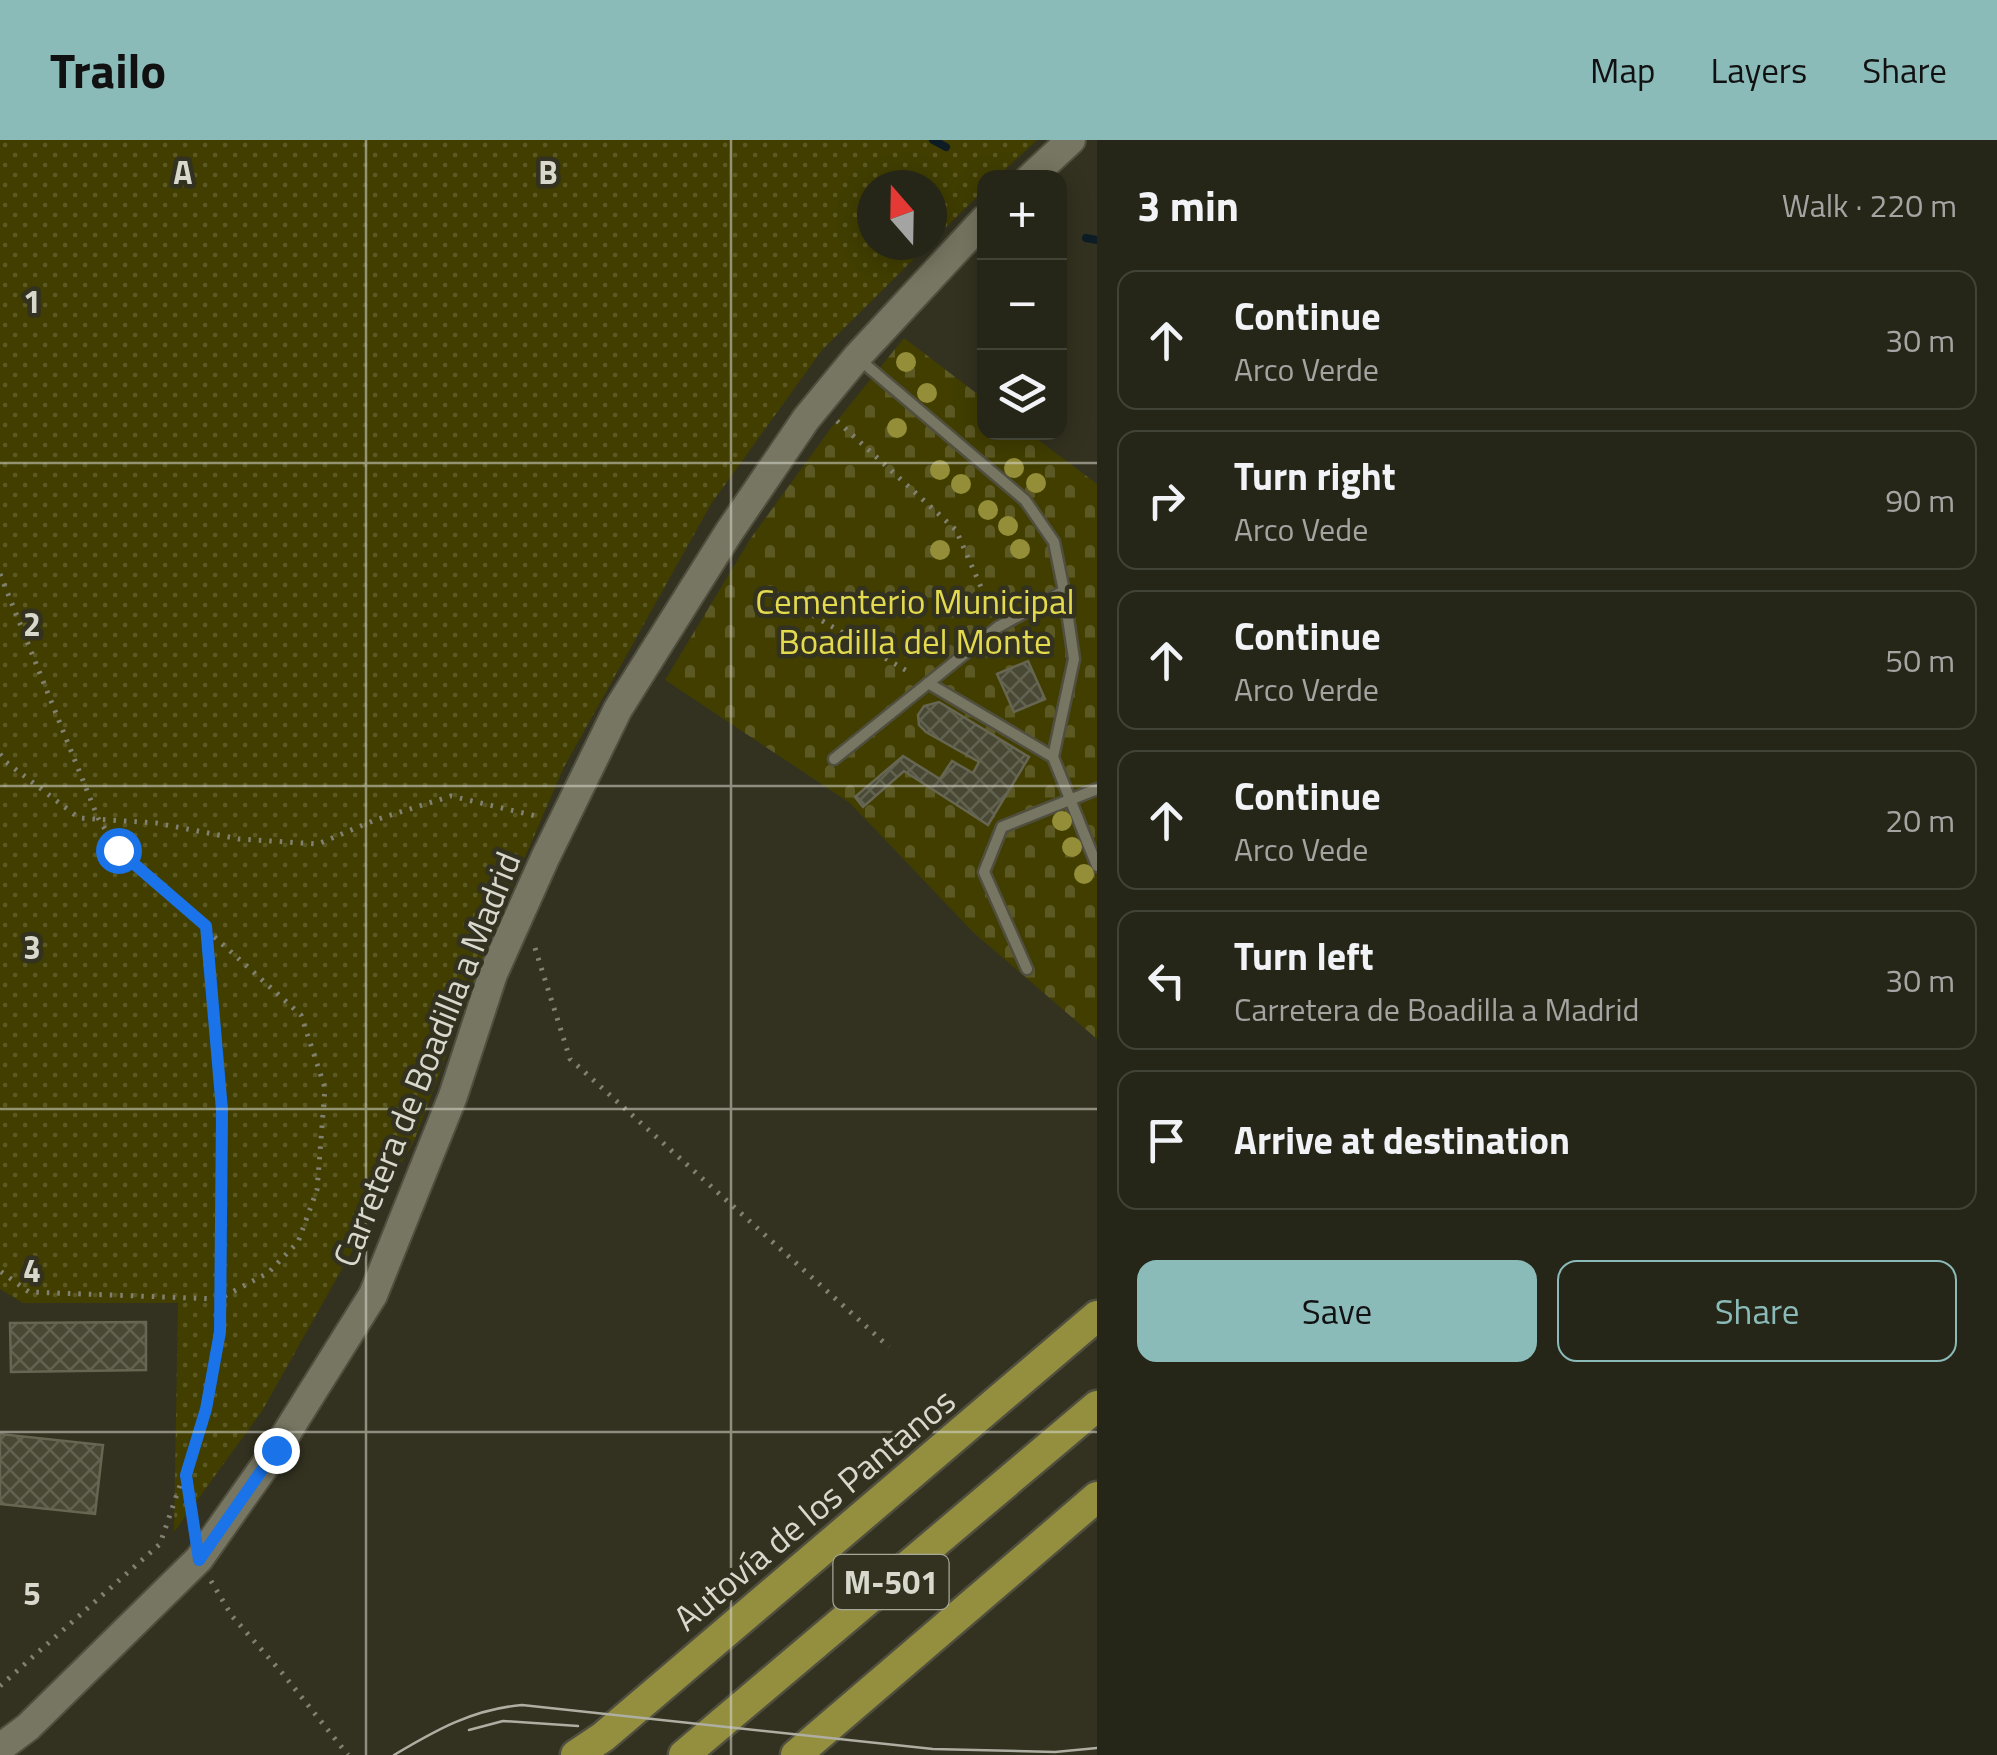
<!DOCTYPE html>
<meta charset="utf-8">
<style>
body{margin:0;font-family:"Titillium Web",sans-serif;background:#323225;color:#f1f3f6}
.controls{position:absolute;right:30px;top:30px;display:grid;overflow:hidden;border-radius:20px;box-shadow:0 5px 25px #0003}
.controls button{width:90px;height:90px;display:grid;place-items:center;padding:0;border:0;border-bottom:2px solid #424337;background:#262618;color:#f1f3f6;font:50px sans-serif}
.compass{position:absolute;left:857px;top:30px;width:90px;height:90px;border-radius:50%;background:#262618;box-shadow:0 5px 25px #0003;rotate:340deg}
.stop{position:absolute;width:30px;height:30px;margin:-22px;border:8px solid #1a73e8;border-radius:50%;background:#fff}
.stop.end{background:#1a73e8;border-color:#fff;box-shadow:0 2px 10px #0008}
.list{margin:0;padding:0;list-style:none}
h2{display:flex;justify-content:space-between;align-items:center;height:130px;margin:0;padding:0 40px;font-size:42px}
h2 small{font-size:32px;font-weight:400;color:#a4a5a2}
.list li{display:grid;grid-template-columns:65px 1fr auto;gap:30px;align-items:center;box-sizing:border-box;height:140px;margin:0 20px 20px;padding:0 20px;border:2px solid #424337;border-radius:20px}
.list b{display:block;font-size:38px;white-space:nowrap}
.list p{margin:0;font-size:32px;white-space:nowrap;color:#a4a5a2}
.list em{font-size:32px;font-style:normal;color:#a4a5a2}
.actions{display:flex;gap:20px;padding:30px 40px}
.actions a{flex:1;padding:22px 0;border:2px solid #8bbbb9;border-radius:20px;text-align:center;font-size:35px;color:#8bbbb9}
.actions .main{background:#8bbbb9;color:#111}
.icon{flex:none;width:55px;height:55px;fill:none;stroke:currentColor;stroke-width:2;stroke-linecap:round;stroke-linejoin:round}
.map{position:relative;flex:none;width:1097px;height:1615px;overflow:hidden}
header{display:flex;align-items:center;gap:60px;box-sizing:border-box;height:140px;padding:0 50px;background:#8bbbb9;color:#111}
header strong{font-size:48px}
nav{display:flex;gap:55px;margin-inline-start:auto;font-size:35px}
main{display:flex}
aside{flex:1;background:#262618}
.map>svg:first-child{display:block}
</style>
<header>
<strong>Trailo</strong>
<nav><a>Map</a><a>Layers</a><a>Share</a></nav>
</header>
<main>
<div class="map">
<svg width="1097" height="1615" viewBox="0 0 1097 1615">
<defs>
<pattern id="grass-dots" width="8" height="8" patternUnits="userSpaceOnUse" patternTransform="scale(2.5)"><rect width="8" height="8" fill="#413e00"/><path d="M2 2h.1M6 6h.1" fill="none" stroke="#5c5924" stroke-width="1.8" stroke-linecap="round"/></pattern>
<pattern id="cemetery-stones" width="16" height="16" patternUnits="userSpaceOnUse" patternTransform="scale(2.5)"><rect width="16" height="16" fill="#413e00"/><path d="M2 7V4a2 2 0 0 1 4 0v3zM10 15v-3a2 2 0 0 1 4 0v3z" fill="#5c5924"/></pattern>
<pattern id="building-cross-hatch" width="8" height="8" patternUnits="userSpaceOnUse" patternTransform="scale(2.5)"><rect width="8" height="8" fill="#494835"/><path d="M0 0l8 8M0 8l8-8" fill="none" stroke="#626251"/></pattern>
</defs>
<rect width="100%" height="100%" fill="#333220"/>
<polygon fill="url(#grass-dots)" points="0,0 1037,0 997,37 984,38 984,50 932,101 932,45 872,45 872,105 928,105 822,210 711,364 564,627 499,777 414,1001 262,1271 174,1392 178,1163 23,1163 0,1149"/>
<polygon fill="url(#cemetery-stones)" points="904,198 984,259 984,292 1029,293 1097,344 1097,899 973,792 850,663 665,540 751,398 831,288"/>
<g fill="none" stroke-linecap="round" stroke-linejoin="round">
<g stroke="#0e1d25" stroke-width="8">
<polyline points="933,0 946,7"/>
<polyline points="1086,98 1097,100"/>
</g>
</g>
<g fill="url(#building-cross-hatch)" stroke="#676652" stroke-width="2.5">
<polygon points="1028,521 1045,559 1014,572 997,534"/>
<polygon points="939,562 1029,617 988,685 904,631 863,667 855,657 903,616 940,639 952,621 973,633 979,622 926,592 919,585 918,575 924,566"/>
<polygon points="146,1182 146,1230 11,1232 10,1183"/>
<polygon points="0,1294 103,1305 95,1374 0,1364"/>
</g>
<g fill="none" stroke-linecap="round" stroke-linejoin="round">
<defs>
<g id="service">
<polyline points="1064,451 1074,519 1053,617 1097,726"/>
<polyline points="928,543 1053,617"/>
<polyline points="834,619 998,487 1064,451 1054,402 1025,360 860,220"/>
<polyline points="1027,829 984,732 1002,687 1097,649"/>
</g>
<g id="tertiary">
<polyline points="1030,38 1071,0"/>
<polyline points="0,1608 28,1587 199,1419 276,1310 373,1155 453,956 493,834 545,718 618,569 729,392 806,279 857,217 984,80"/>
</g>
<g id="motorway">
<polyline points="576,1615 603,1597 1097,1176"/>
<polyline points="684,1615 1097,1266"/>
<polyline points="796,1615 1097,1357"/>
</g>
</defs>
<use href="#service" stroke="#504f3f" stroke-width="15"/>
<use href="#tertiary" stroke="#504f3f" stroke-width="32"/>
<use href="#motorway" stroke="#504f3f" stroke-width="35"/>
<g stroke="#818071" stroke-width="5" stroke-dasharray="2.5 8" stroke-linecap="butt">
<polyline points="837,281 956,390 991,470"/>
<polyline points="0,434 98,678 118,710 301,875 325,948 317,1050 298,1102 268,1133 219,1159 29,1152 0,1131"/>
<polyline points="777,454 912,534"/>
<polyline points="0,614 6,622 79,678 156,683 239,699 318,704 375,680 451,656 536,676"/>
<polyline points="535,808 570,919 889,1207"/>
<polyline points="186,1335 193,1384"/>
<polyline points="211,1441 232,1476 283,1534 348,1615"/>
<polyline points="0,1546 160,1404 206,1269 220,1191 222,970 205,786"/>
</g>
<use href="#service" stroke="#777662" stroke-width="10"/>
<use href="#tertiary" stroke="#777662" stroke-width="28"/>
<use href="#motorway" stroke="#938f3f" stroke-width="30"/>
<g stroke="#afaea2" stroke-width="2.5">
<polyline points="469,1590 503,1581 578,1586"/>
<path d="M394,1615C436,1590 473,1569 522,1565L933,1609L1055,1612L1097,1608"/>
</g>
</g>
<g fill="#948e39">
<circle cx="906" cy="222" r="10"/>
<circle cx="927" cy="253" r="10"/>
<circle cx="897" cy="288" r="10"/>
<circle cx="1014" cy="328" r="10"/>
<circle cx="940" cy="330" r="10"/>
<circle cx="1036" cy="343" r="10"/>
<circle cx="961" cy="344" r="10"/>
<circle cx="988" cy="370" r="10"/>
<circle cx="1008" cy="386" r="10"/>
<circle cx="1020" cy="409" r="10"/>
<circle cx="940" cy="410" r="10"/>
<circle cx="1062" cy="681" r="10"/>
<circle cx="1072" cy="707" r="10"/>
<circle cx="1084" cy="734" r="10"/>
</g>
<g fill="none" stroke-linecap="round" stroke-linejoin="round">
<polyline stroke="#1a73e8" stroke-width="12" points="118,710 206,786 222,970 220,1192 206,1269 186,1335 199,1420 276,1310"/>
</g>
<path fill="none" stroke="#d8d8cd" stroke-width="2.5" stroke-opacity="0.55" d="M366,0V1615M731,0V1615M0,323H1097M0,646H1097M0,969H1097M0,1292H1097"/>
<g text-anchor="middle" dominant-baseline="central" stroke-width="9" stroke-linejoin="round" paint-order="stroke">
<rect fill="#333220" stroke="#a6a699" stroke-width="2.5" x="833.5" y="1415" width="115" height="54" rx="8"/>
<g font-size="32" font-weight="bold" fill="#d8d8cd">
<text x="891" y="1442">M-501</text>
</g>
<g font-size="35" fill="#e3da4e" stroke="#333220">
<text x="915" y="461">Cementerio Municipal<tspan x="915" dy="40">Boadilla del Monte</tspan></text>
</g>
<g font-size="35" fill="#d8d8cd" stroke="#333220">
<text transform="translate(426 919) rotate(-68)">Carretera de Boadilla a Madrid</text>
<text transform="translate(814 1369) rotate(-40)">Autovía de los Pantanos</text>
</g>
</g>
<g font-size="32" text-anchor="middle" font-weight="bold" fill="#d8d8cd" stroke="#333220" stroke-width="9" stroke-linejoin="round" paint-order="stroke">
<text x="183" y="44">A</text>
<text x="548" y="44">B</text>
<text x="32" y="173">1</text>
<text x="32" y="496">2</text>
<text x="32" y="819">3</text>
<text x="32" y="1142">4</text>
<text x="32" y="1465">5</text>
</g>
</svg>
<div class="controls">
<button>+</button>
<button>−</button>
<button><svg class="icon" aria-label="layers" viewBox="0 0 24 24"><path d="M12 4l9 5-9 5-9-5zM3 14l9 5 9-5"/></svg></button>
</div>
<svg class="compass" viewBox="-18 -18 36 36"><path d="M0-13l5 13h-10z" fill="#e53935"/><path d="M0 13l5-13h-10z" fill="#a4a5a2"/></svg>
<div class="stop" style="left:118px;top:710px"></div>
<div class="stop end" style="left:276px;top:1310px"></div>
</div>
<aside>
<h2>3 min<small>Walk · 220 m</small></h2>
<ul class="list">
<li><svg class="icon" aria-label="ahead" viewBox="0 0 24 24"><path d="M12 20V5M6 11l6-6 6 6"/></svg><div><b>Continue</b><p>Arco Verde</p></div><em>30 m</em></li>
<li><svg class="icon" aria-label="right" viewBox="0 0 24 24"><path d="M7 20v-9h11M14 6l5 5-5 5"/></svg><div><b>Turn right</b><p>Arco Vede</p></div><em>90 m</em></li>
<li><svg class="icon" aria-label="ahead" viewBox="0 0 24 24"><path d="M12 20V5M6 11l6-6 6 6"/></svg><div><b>Continue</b><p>Arco Verde</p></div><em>50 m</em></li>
<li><svg class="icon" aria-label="ahead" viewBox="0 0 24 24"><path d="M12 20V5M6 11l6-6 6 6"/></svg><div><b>Continue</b><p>Arco Vede</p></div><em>20 m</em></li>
<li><svg class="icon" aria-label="left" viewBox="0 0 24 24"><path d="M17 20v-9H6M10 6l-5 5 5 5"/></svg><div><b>Turn left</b><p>Carretera de Boadilla a Madrid</p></div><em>30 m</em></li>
<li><svg class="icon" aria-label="arrive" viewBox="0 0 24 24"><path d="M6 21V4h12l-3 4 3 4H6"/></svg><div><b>Arrive at destination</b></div></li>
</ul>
<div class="actions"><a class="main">Save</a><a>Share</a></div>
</aside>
</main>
